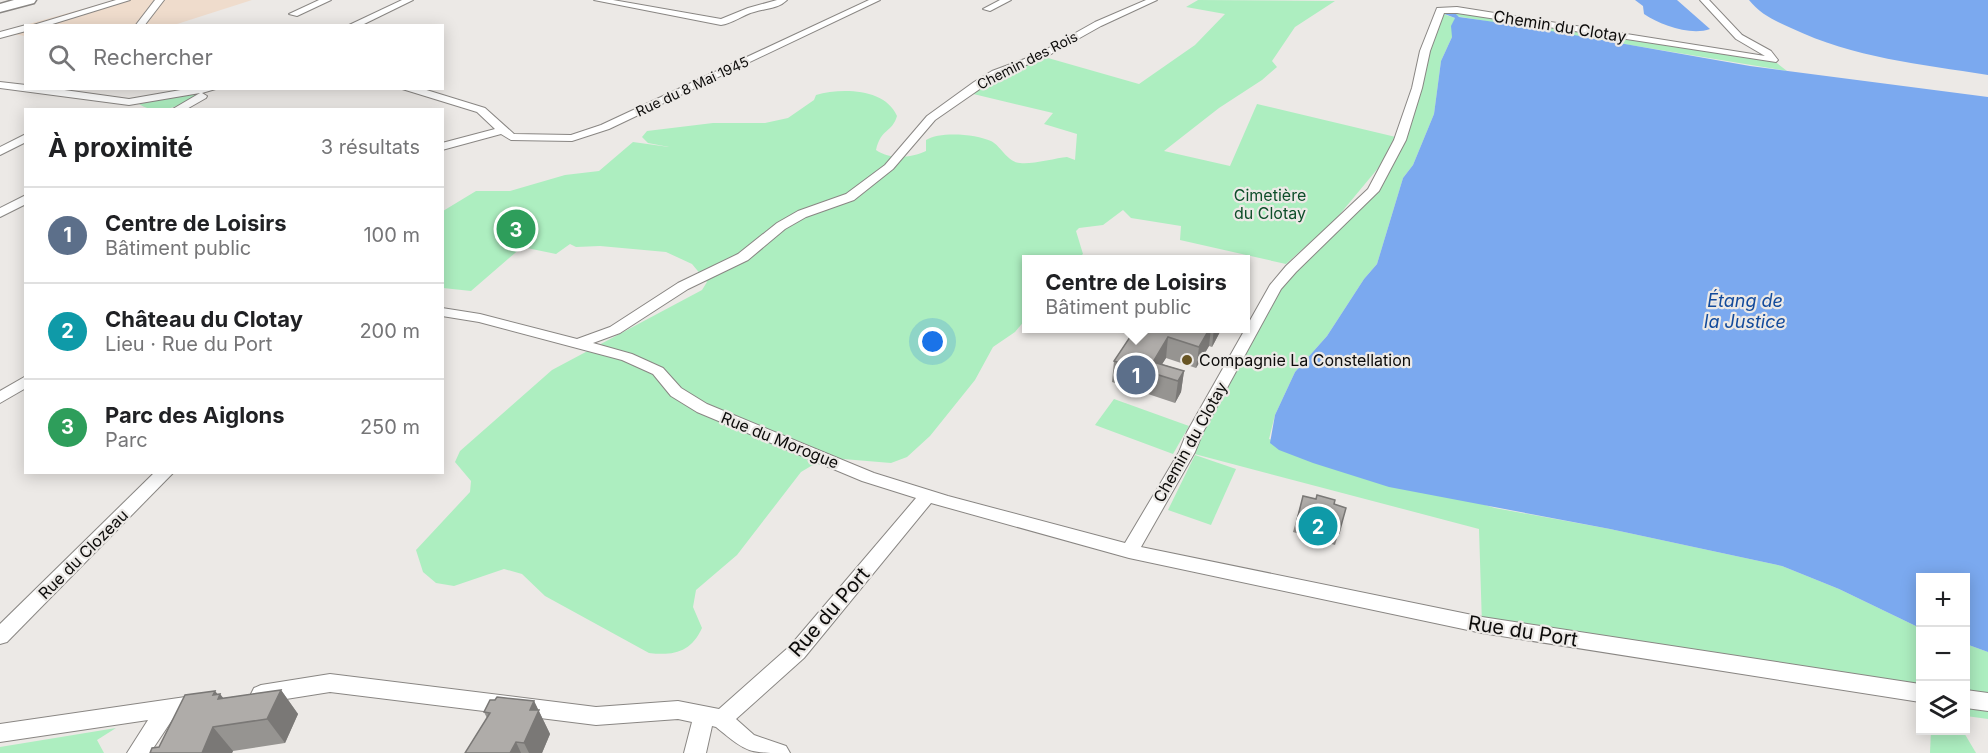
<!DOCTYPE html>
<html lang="fr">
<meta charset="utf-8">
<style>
body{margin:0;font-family:Inter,sans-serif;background:#f2f2f2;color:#202124}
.controls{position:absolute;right:18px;bottom:18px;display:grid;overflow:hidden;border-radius:0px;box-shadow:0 3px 15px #0003}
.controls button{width:54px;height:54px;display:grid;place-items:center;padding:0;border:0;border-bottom:2px solid #e0e0e0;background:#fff;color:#202124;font:30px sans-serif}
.you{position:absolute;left:933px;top:342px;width:21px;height:21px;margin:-15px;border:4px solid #fff;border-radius:50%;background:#1a73e8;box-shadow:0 0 0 9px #1a73e833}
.badge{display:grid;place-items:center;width:39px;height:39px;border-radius:50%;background:#685524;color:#fff;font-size:20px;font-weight:700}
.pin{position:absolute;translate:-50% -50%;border:3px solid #fff;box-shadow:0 2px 6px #0006}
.popup{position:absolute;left:1022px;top:255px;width:228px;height:78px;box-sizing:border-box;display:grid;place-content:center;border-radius:0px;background:#fff;filter:drop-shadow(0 2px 4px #0005);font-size:20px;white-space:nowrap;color:#757577}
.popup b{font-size:22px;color:#202124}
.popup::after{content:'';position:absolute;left:50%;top:100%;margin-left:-12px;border:12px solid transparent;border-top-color:#fff}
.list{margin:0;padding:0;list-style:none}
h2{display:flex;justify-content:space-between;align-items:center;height:78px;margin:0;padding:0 24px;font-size:26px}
h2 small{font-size:20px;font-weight:400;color:#757577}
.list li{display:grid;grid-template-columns:39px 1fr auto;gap:18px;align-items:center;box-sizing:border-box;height:96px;padding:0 24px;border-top:2px solid #e0e0e0}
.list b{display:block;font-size:22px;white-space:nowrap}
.list p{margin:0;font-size:20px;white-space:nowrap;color:#757577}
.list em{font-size:20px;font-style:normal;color:#757577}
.icon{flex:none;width:33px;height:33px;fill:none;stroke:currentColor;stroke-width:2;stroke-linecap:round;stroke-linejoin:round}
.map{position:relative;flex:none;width:1988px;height:753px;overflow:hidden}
.search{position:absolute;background:#fff;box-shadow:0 3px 15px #0003;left:24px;top:24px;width:420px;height:66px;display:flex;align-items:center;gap:15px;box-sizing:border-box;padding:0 21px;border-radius:0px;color:#757577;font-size:22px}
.panel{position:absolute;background:#fff;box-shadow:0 3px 15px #0003;left:24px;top:108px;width:420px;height:366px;border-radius:0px}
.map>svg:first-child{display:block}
</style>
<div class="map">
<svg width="1988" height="753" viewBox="0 0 1988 753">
<rect width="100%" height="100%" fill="#ece9e6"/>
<polygon fill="#efdccc" points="115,0 252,0 174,25 26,26 25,36 0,32"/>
<g fill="#adeec0">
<path d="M1198,0L1335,1L1295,27L1272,61L1277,67L1262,80L1219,108L1164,151L1230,166L1257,104L1400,138L1440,10L1773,60L1787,71L1443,14L1455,18L1452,37L1441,61L1434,114L1413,165L1403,178L1377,264L1364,279L1327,336L1295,372L1275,415L1269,439L1495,508L1610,529L1782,566L1839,589L1920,628V705L1914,693L1482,625L1479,529L1187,452L1275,288L1373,191L1394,149L1335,220L1286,264L1180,240L1181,226L1131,218L1123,210L1103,225L1079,228L1076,231L1083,254L1077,259L1026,260V319L1015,332L993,347L975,380L930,436L907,457L891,463L843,459L811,466L801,472L737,555L696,590L693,607L702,628C691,652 674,656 649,653L545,596L522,574L504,569L454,586L436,583L423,572L416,550L470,492L471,481L455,462L460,451L552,370L702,290L707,282L692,264L666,252L600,246L576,247L570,244L556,254L522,247L471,291L443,288V211L476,191H510L565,175L599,171L633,142L669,147L648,143L642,137L647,131L713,123H765L788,118L814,100L816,95C841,88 885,88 897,116C892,133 881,128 876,150C890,160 911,158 926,151V140C940,131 976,134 991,141C1001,146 1007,162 1020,163C1030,165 1056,158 1067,157L1075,160L1077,134L1044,124L1053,113L965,92L996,73L1041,56L1139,84L1195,45L1225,14L1186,7Z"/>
<path d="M199,93L201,95C181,104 160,118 139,104Z"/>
<polygon points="1114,399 1189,426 1173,454 1095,425"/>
<polygon points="1195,455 1236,469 1211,525 1168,510"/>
<polygon points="1966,644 1988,652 1988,719 1966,716"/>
<polygon points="116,728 97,740 104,753 0,753 0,747"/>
<polygon points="1931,730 1963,731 1976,753 1930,753"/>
</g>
<g fill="#7ba9ef">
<path d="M1635,0H1677L1710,29C1691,36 1660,25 1644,14L1643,6Z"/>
<path d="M1749,0H1988V75C1920,64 1854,58 1791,28C1775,21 1760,14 1749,0Z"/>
<polygon points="1444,12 1454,12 1459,17 1523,26 1750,66 1988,97 1988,652 1966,644 1966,578 1920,578 1920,628 1839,589 1782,566 1610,529 1389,487 1313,463 1279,450 1270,443 1275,415 1295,372 1327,336 1364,279 1377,264 1403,178 1413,165 1434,114 1441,61 1452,37 1451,26 1455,18 1442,13"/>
</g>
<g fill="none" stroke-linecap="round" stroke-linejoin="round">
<defs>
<g id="minor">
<polygon points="116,0 130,0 46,26 30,26"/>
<polygon points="155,0 164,0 144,26 135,26"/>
<polygon points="319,0 331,0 297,16 289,14"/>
<polygon points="402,0 413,0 360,26 347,26"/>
<path d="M594,0H613L721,19L748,8L777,0H787C778,9 766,8 754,12C742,15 734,23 721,25Z"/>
<polygon points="869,0 880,0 609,129 572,141 511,140 501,134 442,150 442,143 495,129 477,112 399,88 420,88 485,108 514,134 571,135 601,125"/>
<polygon points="1000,0 1011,0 990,11 983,9"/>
<path d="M1146,0H1157L1101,26L1044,58L1000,75L935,120L893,169L854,200L806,217L785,229L748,260L688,289L620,333L593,343L632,354L663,368L681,388L707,404L874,473L948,496L1125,543L1179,452L1187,432L1270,285L1286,266L1368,189L1394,140L1412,88L1420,51L1437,8L1457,7L1765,56L1736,39L1700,0H1709L1742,35L1771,51L1778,60L1776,62L1457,13H1444L1430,51L1422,88L1406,140L1379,191L1296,272L1281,289L1203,432L1195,452L1141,547L1482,617L1920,684V702L1482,633L1129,558L931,503L804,658L736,719L754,735L786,746L790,753C747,753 748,753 716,727L712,726L706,753H684L692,722L678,719L596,725L330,692L261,703L254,700L251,694L254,688L261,685L330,674L596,707L678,701L719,709L790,646L916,498L862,481L697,412L671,396L653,374L622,360L479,322L442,316V308L480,314L577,339L610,327L678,283L738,254L777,223L798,211L846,194L885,165L927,116L974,82L992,71L1038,54L1095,22Z"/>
<polygon points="26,25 26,31 0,38 0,32"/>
<polygon points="0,82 26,85 26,88 50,88 129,99 192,88 219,88 202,93 207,96 206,98 185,110 171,110 200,93 129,105 0,88"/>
<polygon points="26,134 26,142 0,155 0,147"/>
<polygon points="26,195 26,204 0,217 0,208"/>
<polygon points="26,376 26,388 0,403 0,391"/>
<polygon points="155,472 174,472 7,642 0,644 0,624"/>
<polygon points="1966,690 1988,693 1988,711 1966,708"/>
<polygon points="199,695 206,698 209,704 206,710 174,717 150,753 127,753 148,720 0,742 0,724"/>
</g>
<polygon id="highway" points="14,0 36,0 34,3 0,12 0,4"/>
</defs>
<use href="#minor" stroke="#898683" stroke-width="2"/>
<use href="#highway" stroke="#898683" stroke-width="3"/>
<use href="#minor" fill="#fff" fill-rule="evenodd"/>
<use href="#highway" fill="#fff" fill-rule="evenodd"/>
</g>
<g fill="#969491">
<polygon points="1136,328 1222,328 1212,347 1209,346 1196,368 1166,358 1162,364 1184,371 1181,392 1175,403 1112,382 1114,361"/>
<polygon points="1303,496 1346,508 1335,545 1293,532"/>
<polygon points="281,690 298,714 285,743 233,751 232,753 150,753 159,747 215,691 218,695 220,694 223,698"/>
<polygon points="534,701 550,734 542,753 465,753 487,718 484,712"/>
</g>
<g fill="#7a7876">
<polygon points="1210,328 1211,328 1209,346 1196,368 1199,347"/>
<polygon points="1214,328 1222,328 1212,347"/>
<polygon points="1168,337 1166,358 1156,374 1153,362"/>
<polygon points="1184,371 1181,392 1175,403 1178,381"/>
<polygon points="281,690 298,714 285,743 267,719"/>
<polygon points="215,691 219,696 220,694 239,718 213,695"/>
<polygon points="534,701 550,734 542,753 529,753 524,743 530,710"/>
<polygon points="213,727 233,751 232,753 202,753"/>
<polygon points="516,742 521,753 510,753"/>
</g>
<g fill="#afaca9" stroke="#7a7876" stroke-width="1.5">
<polygon points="1136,328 1210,328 1199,347 1168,337 1153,362 1184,371 1178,381 1114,361"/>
<polygon points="1317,495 1335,500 1334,504 1346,508 1339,533 1297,520 1303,496 1316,499"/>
<polygon points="281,690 267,719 213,727 202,753 150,753 152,748 159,747 185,695 215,691 213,695 220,694 218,699"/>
<polygon points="497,697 534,701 530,710 539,710 524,743 516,742 510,753 465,753 490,713 484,712 490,700 495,700"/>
</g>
<circle fill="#685524" stroke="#ece9e6" stroke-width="2" cx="1187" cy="360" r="6"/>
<g text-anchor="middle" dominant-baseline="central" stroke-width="4.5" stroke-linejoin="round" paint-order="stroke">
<g font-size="14" fill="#0c0b0a" stroke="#ece9e6">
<text transform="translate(1027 60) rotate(-27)">Chemin des Rois</text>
<text transform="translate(692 86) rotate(-25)">Rue du 8 Mai 1945</text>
</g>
<g font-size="16" fill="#0c0b0a" stroke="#ece9e6">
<text transform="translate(1560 26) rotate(9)">Chemin du Clotay</text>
<text transform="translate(780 440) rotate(22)">Rue du Morogue</text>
<text transform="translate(1190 442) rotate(-61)">Chemin du Clotay</text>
<text transform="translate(83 554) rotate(-45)">Rue du Clozeau</text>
</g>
<g font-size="16" fill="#0e4e2a" stroke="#ece9e6">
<text x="1270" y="195">Cimetière<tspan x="1270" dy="18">du Clotay</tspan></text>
</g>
<g font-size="16" fill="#0c0b0a" stroke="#ece9e6" text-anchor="start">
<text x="1199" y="360">Compagnie La Constellation</text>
</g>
<g font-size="18" font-style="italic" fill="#124a9b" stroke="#ece9e6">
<text x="1745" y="300">Étang de<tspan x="1745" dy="21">la Justice</tspan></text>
</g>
<g font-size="20" fill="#0c0b0a" stroke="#ece9e6">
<text transform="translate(829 612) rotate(-49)">Rue du Port</text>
<text transform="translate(1523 631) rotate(9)">Rue du Port</text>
</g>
</g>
</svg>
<div class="controls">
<button>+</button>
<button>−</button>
<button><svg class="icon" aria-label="layers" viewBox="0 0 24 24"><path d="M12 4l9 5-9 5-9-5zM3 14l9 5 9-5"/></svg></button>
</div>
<div class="you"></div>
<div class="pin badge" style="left:1136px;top:375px;background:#5c6f8a">1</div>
<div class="popup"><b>Centre de Loisirs</b>Bâtiment public</div>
<div class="pin badge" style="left:1318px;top:526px;background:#0f9aa8">2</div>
<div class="pin badge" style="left:516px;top:229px;background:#2e9e5b">3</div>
<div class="search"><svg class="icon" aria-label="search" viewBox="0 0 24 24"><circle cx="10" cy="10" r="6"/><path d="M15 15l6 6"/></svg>Rechercher</div>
<section class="panel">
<h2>À proximité<small>3 résultats</small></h2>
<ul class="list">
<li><span class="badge" style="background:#5c6f8a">1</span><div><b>Centre de Loisirs</b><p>Bâtiment public</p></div><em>100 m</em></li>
<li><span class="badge" style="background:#0f9aa8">2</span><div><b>Château du Clotay</b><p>Lieu · Rue du Port</p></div><em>200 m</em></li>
<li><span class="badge" style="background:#2e9e5b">3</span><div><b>Parc des Aiglons</b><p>Parc</p></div><em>250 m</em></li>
</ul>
</section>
</div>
